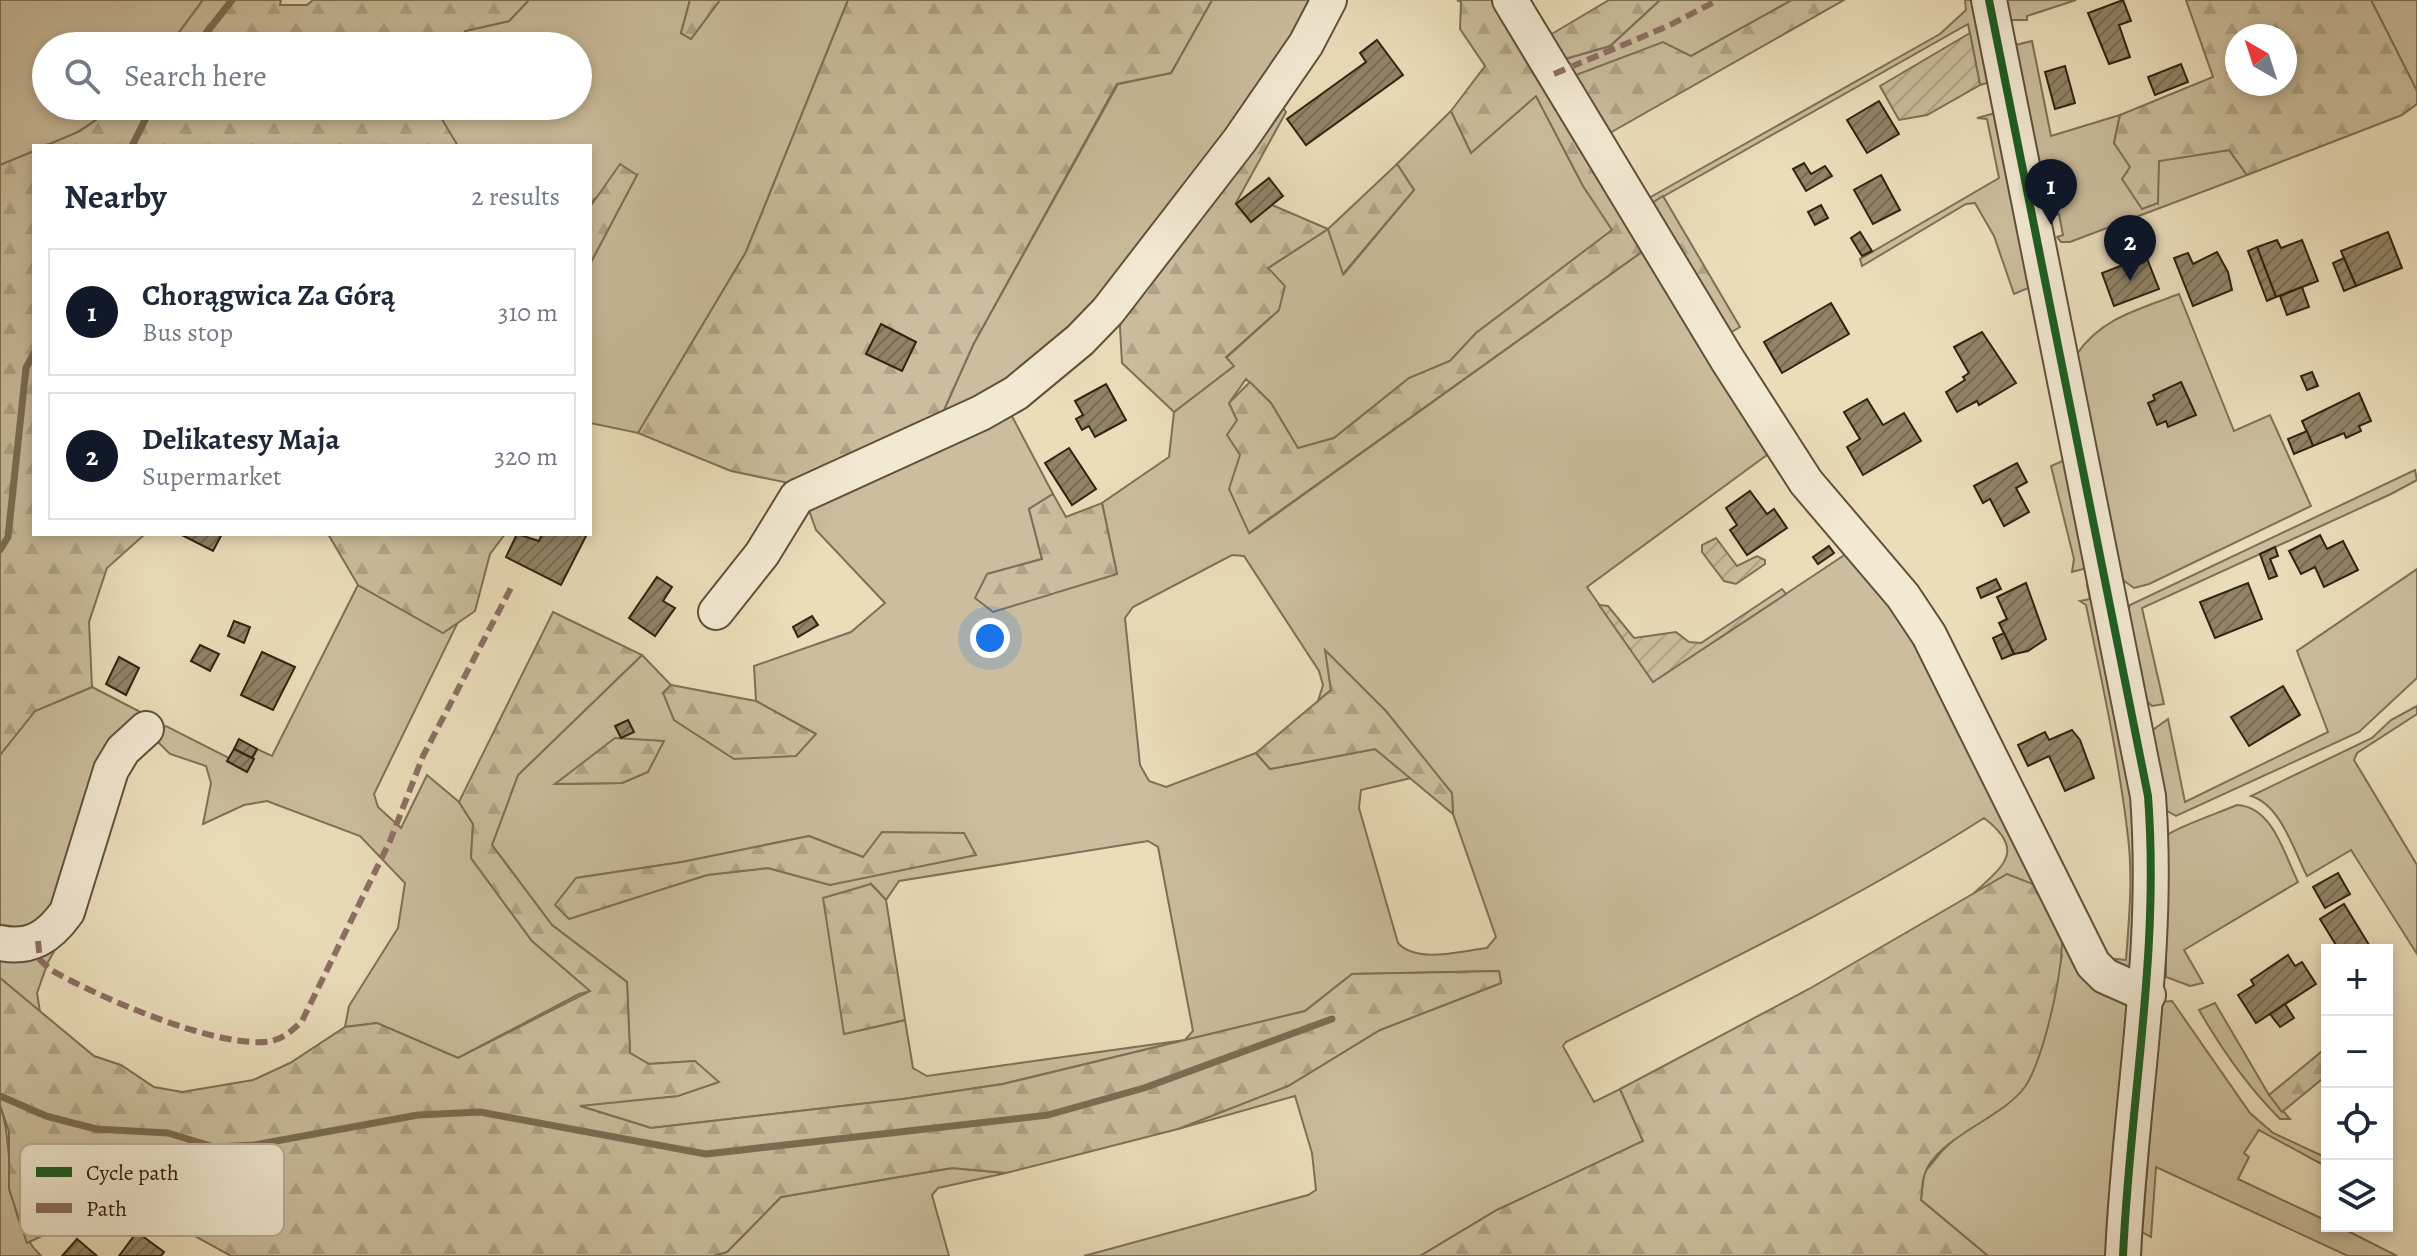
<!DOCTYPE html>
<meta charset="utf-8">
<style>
body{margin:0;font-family:Alegreya,serif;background:#f2f2f3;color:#1f2937}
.controls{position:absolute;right:24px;bottom:24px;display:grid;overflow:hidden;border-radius:0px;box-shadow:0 4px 12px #0003}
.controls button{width:72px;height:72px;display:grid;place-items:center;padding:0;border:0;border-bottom:2px solid #e0e1e3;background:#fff;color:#1f2937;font:40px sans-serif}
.compass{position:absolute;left:2225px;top:24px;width:72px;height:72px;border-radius:50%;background:#fff;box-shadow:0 4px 12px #0003;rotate:321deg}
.you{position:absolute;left:990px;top:638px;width:28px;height:28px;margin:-20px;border:6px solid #fff;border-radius:50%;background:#1a73e8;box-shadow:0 0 0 12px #1a73e833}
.badge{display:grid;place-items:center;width:52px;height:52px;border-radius:50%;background:#111827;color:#fff;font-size:26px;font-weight:700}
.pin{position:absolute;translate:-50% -66px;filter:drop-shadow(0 2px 4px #0008)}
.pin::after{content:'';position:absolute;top:42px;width:28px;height:24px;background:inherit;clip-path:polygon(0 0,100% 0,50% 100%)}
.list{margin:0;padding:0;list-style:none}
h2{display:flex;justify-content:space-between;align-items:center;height:104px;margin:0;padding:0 32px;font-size:34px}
h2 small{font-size:26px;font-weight:400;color:#747a83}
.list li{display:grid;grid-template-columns:52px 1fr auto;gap:24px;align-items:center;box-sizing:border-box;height:128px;margin:0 16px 16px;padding:0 16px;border:2px solid #e0e1e3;border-radius:0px}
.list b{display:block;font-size:30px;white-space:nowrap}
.list p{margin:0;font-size:26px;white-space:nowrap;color:#747a83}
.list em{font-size:26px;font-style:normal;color:#747a83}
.icon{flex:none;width:44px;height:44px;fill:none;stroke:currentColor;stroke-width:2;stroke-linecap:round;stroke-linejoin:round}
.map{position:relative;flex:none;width:2417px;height:1256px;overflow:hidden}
.search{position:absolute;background:#fff;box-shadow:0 4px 12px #0003;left:32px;top:32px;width:560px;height:88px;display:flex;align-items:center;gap:20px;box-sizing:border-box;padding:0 28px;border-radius:44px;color:#747a83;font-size:30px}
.panel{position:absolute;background:#fff;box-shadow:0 4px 12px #0003;left:32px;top:144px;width:560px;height:392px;border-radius:0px}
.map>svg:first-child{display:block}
</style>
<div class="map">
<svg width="2417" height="1256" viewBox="0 0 2417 1256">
<defs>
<pattern id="forest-firs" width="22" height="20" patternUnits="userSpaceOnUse" patternTransform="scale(2)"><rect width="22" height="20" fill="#cbbd9d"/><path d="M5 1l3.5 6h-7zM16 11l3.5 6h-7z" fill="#afa286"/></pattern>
<pattern id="garden-furrows" width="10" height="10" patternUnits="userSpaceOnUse" patternTransform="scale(2)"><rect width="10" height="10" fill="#cbbd9d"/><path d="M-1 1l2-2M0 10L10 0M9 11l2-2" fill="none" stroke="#afa286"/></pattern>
<pattern id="building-hatch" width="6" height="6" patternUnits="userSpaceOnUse" patternTransform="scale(2)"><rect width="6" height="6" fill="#928367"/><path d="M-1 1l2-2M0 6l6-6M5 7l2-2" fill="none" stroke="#786b53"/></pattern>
</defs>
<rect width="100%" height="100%" fill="#ebddba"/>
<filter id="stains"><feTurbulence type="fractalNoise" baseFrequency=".0025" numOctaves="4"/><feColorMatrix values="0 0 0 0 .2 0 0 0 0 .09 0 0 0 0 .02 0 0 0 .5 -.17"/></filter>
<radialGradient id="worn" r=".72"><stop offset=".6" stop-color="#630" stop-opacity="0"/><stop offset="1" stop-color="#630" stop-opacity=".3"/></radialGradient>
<g fill="#cbbd9d" stroke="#7e7056" stroke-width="2" fill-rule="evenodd">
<path d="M0,0H203L169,46H46V106H116C93,122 64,146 34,146V151L0,165Z"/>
<polygon points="529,0 690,0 681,33 691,39 720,0 848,0 746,252 638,433 590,423 590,264 637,175 594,199 590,207 590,146 458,146 433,109 434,106 578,106 578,46 458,46 465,31 509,21"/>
<polygon points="1212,0 1324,0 1302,42 1049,359 936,428 973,345 1118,84 1171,73"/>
<polygon points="1660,0 1792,0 1691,56 1568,78 1558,61 1610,46"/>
<polygon points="1965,0 1979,0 1994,81 1980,85 1968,24 1643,208 1640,203 1940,34 1966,10"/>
<polygon points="2001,0 2076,0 2027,16 2027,20 2005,20"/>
<polygon points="2371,0 2417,0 2417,91"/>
<polygon points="2032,41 2051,136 2120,115 2114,143 2158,203 2158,161 2229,150 2247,175 2070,242 2061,242 2057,237 2063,235 2059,214 2052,216 2031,143 2011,46"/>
<path d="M1536,96L1583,186L1613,230L1476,333L1450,361L1409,378L1334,438L1298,449L1271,403L1246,379L1229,403L1237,420L1250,533L1650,246L1771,452L1587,587L1653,682L1849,552L1881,580L2131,1001L2111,1256H1988L1921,1200L1924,1173L1941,1152L2035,1061L2051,1010L2062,955L2007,874L1973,894C2003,866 2027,851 1984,818C1851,903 1707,971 1566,1042L1563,1046L1594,1102L1620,1089L1643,1141L1497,1210L1420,1256H1084L1308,1195L1316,1190L1312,1153L1295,1096L1178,1129L1288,1086L1380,1030L1501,983L1499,971L1352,974L1305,1011L1003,1084L903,1099L651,1128L577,1105L678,1096L695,1061L649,1064L630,1053L627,982L552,925L492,845L518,775L642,655L671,685L663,693L816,734L756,701L754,666L851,632L885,603L816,530L806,502L1006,405L1053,494L1029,509L1042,559L987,574H1117L1102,503L1169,457L1174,412L1233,366L1226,358L1279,310L1268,268L1328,229L1344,274L1414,190L1397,164L1451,111L1471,153ZM1232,555L1244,556L1319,671L1323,685L1318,701L1331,690L1326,652L1452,793L1453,814L1496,937L1487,948C1461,951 1417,964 1398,943L1359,808L1361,790L1411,778L1375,749L1270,769L1256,753L1166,787L1149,781L1140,765L1125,618L1133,607ZM615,738L648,772L622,783L557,784ZM809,836L863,857L830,885L768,868L707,875L662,889L576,878L682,862ZM1148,841L1158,847L1193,1031L1185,1040L927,1076L913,1068L905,1020L844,1034L871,884L886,900L899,881Z"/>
<polygon points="1999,112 2033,286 2014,294 1994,236 1975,203 1966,204 1862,266 1860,259 1999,178 1987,119 1977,118"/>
<path d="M2179,294L2234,431L2270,415L2311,506L2149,584L2134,588L2120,578L2077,354C2101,318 2140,309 2179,294Z"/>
<polygon points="2065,460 2087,568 2072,572 2074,559 2051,466"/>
<polygon points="2415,470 2417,480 2391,494 2142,608 2164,704 2152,706 2143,698 2127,613 2130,605"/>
<polygon points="2417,569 2417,678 2359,732 2176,816 2162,808 2150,732 2168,719 2185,802 2328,732 2297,651"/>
<path d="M358,585L443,632L458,622L374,794L378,807L401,828L427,775L459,802L473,824L471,858L532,941L591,991L579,994L458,1058L377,1023L345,1027L349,1006L398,928L405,883L360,836L267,801L244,805L203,824L211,783L206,766L170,754L153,737L130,757L69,925L48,962L37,993L40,1012L0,978V950H35C62,892 109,751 166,726L229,758L228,762L247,772L257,749L272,756Z"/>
<path d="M2087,585H2092L2139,803L2135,975L2096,957L2126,960C2129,919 2133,878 2128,837C2119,759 2102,682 2086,605L2080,601L2090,599Z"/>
<polygon points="92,687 152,718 60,911 0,937 0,755 35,711"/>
<path d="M2417,706V714L2357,753L2354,760L2417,865V954L2351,850L2307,876C2294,851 2281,805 2251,796L2372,738L2391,720Z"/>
<path d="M2237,805C2273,807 2284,854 2298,882L2184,950L2203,983L2190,986L2166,977V836C2174,828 2221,812 2237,805Z"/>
<polygon points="2172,1001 2250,1113 2273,1133 2327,1158 2327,1167 2259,1130 2244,1153 2249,1157 2238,1179 2327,1221 2327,1226 2338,1226 2397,1256 2348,1256 2156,1167 2151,1237 2142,1232 2161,1002"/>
<path d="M2215,1003L2269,1095L2290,1119H2280C2247,1086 2222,1050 2199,1010Z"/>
<path d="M0,1105C17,1155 0,1217 41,1256H0Z"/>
<polygon points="952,1168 1006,1173 938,1188 932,1195 949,1256 713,1256 727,1252 781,1197"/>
</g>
<g fill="url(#forest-firs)" stroke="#7e7056" stroke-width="2" fill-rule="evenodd">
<polygon points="203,0 281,0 280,5 307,5 313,0 529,0 509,21 465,31 458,46 169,46"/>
<polygon points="690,0 720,0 691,39 681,33"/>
<polygon points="848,0 1212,0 1171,73 1117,84 973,345 936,428 803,486 731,471 638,433 746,252"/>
<polygon points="1457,0 1501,0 1650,246 1249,533 1229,489 1240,455 1227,435 1237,420 1229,403 1250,382 1271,403 1298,448 1334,438 1409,378 1450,361 1476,333 1612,230 1583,186 1536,96 1471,153 1451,111 1485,66 1460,29 1461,2"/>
<polygon points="1609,0 1660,0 1610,46 1558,61 1545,38"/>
<polygon points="1792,0 1844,0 1601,138 1568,78 1663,42 1691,56"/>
<path d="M2186,0H2371L2417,91V104L2402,115L2247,175L2229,150L2159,161L2158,203L2142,209L2122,179L2130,167L2114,143L2120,115L2213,77ZM2237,36H2285V84H2237Z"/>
<polygon points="1277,99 1286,112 1236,203 1250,221 1272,205 1328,229 1397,164 1414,190 1343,274 1328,229 1268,268 1285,286 1279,310 1226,357 1234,366 1174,412 1122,363 1119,310"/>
<polygon points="116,106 434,106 458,146 45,146 80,131"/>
<polygon points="34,151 34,534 145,534 107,568 89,622 92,687 35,711 0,755 0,165"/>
<polygon points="620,164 637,175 590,264 590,207"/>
<polygon points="1663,196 1740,327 1720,339 1643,209"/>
<polygon points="1053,494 1066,517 1102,503 1117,574 993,612 975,598 987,574 1042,559 1029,509"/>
<polygon points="328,534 505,534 490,554 475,611 443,633 358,585"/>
<polygon points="553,612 642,655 518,775 492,845 552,925 627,982 630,1053 649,1064 695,1061 719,1082 678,1096 580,1106 651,1128 903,1099 1003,1084 1305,1011 1352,974 1499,971 1501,983 1380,1030 1288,1086 1178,1129 1006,1173 952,1168 781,1197 727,1252 713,1256 231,1256 124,1197 27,1243 9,1189 9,1132 0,1105 0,978 94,1056 121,1065 154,1087 182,1092 253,1080 290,1063 345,1027 377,1023 458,1058 590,991 532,941 471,858 473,824 459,802"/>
<polygon points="1325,650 1386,711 1452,793 1453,814 1375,749 1270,769 1256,753 1331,690"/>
<polygon points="671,685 756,701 816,734 796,756 734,759 674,720 663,693"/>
<polygon points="615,738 664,741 648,772 622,783 555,784"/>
<polygon points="882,832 964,833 976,855 830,885 768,868 707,875 569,919 555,905 576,878 682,862 809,836 863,857"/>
<path d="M2007,874L2038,886C2045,899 2058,915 2061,929C2067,959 2043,1064 2024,1088C2001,1119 1934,1139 1924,1176C1922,1183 1922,1192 1921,1200L1988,1256H1420L1497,1210L1643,1141L1620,1089L1809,989Z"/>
<polygon points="871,884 886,900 905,1020 844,1034 823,898"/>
<polygon points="2327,1047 2327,1075 2282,1112 2269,1095"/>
</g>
<g fill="url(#garden-furrows)" stroke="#7e7056" stroke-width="2">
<polygon points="1970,33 1980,85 1927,115 1899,120 1880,86"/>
<polygon points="1716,538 1737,566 1757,556 1765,560 1765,564 1736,584 1724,581 1702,552 1702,545"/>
<polygon points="1782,589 1786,594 1653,682 1599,605 1608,606 1634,638 1676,632 1689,642 1701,643"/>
</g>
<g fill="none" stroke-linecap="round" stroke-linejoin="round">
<g stroke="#7b6c52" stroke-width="7">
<polyline points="196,46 232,0"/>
<polyline points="132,146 152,106"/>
<polyline points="0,550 8,537 26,368 34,353"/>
<polyline points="0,1096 46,1116 96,1129 168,1133 214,1147 254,1145 418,1115 480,1112 706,1154 1048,1115 1144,1088 1332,1019"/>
</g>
</g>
<g fill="url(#building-hatch)" stroke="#31220e" stroke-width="2">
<polygon points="2123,0 2131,21 2119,25 2130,57 2109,64 2088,13"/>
<polygon points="1377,40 1403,75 1306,145 1287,119 1366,62 1360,53"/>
<polygon points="2181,64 2188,82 2155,95 2148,77"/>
<polygon points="2065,66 2075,103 2055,109 2045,72"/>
<polygon points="1879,101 1899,134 1867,153 1847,120"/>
<polygon points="1804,163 1811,174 1825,166 1832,176 1806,191 1793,169"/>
<polygon points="1881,175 1900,210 1873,224 1854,190"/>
<polygon points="1269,178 1283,196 1251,222 1236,204"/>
<polygon points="1821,205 1828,218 1815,225 1808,212"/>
<polygon points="1860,232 1872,251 1862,256 1851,238"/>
<polygon points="2388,232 2402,268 2356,286 2341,251"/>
<polygon points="2277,240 2281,248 2302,240 2318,281 2276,297 2257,247"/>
<polygon points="2257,247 2276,297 2267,301 2248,251"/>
<polygon points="2217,252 2228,272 2232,290 2193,306 2174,258 2188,253 2193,264"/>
<polygon points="2146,256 2159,289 2114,306 2102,273"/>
<polygon points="2344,258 2356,286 2344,291 2333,263"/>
<polygon points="2302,287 2309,307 2287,315 2280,296"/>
<polygon points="1831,303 1849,334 1782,373 1764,342"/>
<polygon points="881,324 916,342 902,371 866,354"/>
<polygon points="1982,332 2016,383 1979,405 1977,401 1957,412 1946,392 1965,380 1963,377 1969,373 1954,347"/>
<polygon points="2312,372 2318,386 2307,390 2301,376"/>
<polygon points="2181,382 2196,415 2168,427 2166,421 2157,425 2148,403 2155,400 2153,395"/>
<polygon points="1106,384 1126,420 1095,437 1089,426 1082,430 1076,419 1083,415 1075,401"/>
<polygon points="2359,393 2371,421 2359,426 2361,431 2346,438 2344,433 2313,446 2302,421"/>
<polygon points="1867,399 1883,425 1904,413 1921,441 1863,475 1847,447 1860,439 1844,412"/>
<polygon points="2307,431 2313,446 2294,454 2288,439"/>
<polygon points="1069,448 1096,489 1072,505 1045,463"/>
<polygon points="2017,463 2027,482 2016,488 2029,512 2004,526 1990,499 1983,503 1974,486"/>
<polygon points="1750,491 1767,514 1774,509 1787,528 1747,555 1730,530 1737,525 1726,508"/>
<polygon points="180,534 222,534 213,551"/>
<polygon points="517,534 539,541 542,534 587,534 561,585 506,557"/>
<polygon points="2320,535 2327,549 2343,541 2358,570 2324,587 2315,567 2301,574 2289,551"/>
<polygon points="1829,546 1834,553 1818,564 1813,557"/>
<polygon points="2275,547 2278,556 2270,559 2277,576 2269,579 2260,554"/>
<polygon points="657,577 672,587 663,601 675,608 655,636 629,618"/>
<polygon points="1996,579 2001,589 1981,598 1977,588"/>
<polygon points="2026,583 2046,639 2028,651 2014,654 1999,623 2007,619 1997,597"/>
<polygon points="2248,583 2262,619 2215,638 2200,602"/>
<polygon points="812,616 818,625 798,637 793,627"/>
<polygon points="234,621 250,627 244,643 228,636"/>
<polygon points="2004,633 2014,654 2002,659 1993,638"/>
<polygon points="200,645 219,654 210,671 191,661"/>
<polygon points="262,652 295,667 273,710 241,695"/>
<polygon points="119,657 139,668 126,695 106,684"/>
<polygon points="2283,686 2300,715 2249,746 2231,717"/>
<polygon points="628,720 634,732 621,738 615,726"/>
<polygon points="2072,730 2080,740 2094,778 2065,791 2049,756 2028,766 2018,745 2045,732 2049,740"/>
<polygon points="239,739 257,749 252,758 234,749"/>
<polygon points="234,749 254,759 247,772 227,761"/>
<polygon points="2338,873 2350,894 2325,908 2313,887"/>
<polygon points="2344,904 2371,948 2367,950 2339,950 2320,919"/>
<polygon points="2288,955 2295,966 2302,962 2316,984 2256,1023 2238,995 2254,985 2251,980"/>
<polygon points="2285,1004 2294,1018 2280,1027 2270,1014"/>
<polygon points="137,1232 164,1252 161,1256 119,1256"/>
<polygon points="77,1239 97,1256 62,1256"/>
</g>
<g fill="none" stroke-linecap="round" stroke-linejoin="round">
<defs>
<g id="minor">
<polyline points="1510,0 1727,359 1806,482 1903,596 1929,635 2093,964 2105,976 2148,995"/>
<path d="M1989,0L2148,796C2160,954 2130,1100 2123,1256"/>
<polyline points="716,612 762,554 797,497 981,413 1016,393 1080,340 1108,311 1240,140 1306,44 1329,0"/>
<path d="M0,943C31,949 49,937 67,912L111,770L123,750L146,729"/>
</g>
</defs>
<use href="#minor" stroke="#605139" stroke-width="38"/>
<use href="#minor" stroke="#f2e9d2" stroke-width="34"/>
<g stroke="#8d6e63" stroke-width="6" stroke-dasharray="12 6" stroke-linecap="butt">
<polyline points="1554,74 1668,26 1718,0"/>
<path d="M38,941L40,960L51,970C96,996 221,1051 272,1041C284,1038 293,1030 302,1021L390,841L423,756L512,586"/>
</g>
<defs>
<path id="cycleway" d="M1989,0L2148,796C2160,954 2130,1100 2123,1256"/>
</defs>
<use href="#cycleway" stroke="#f2e9d2" stroke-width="13"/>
<use href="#cycleway" stroke="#1b5e20" stroke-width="8"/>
</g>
<rect x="20" y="1144" width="264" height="92" rx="12" fill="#f2e9d2" stroke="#b8ad97" stroke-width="2"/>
<rect x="36" y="1167" width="36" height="10" fill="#1b5e20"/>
<rect x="36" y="1203" width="36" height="10" fill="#8d6e63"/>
<g font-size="22" fill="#31220e">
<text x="86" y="1180">Cycle path</text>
<text x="86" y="1216">Path</text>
</g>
<rect width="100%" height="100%" filter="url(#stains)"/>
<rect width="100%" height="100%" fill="url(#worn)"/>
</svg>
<div class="controls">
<button>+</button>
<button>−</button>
<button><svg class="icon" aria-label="locate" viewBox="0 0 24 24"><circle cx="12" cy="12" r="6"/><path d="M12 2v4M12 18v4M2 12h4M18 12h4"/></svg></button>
<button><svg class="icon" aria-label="layers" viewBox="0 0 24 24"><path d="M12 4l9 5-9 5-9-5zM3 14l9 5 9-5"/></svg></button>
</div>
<svg class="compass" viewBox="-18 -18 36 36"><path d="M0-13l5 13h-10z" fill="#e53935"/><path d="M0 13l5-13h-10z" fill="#747a83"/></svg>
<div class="you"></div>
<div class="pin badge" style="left:2051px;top:225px">1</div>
<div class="pin badge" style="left:2130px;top:281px">2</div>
<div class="search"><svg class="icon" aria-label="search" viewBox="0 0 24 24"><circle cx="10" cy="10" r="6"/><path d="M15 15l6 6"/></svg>Search here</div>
<section class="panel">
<h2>Nearby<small>2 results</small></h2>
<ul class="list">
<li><span class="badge">1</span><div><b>Chorągwica Za Górą</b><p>Bus stop</p></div><em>310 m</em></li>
<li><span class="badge">2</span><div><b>Delikatesy Maja</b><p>Supermarket</p></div><em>320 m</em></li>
</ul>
</section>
</div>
